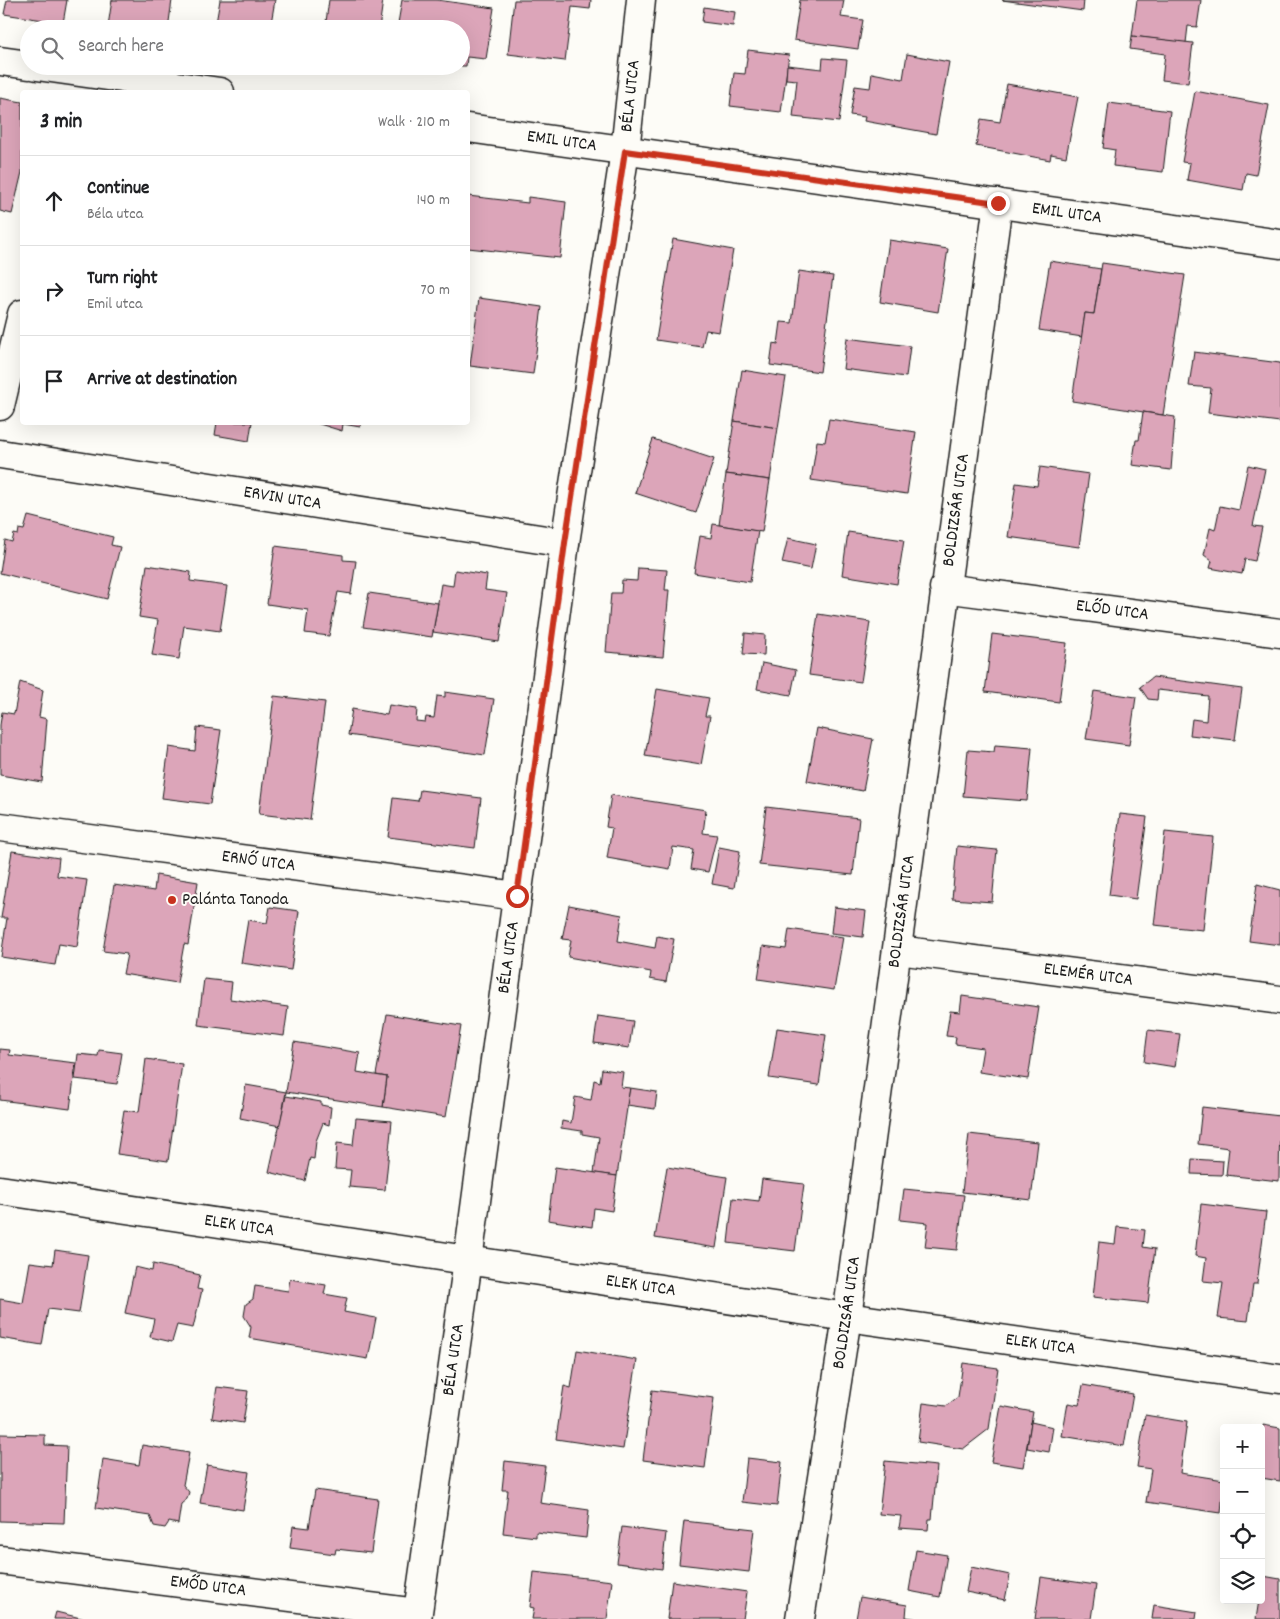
<!DOCTYPE html>
<meta charset="utf-8">
<style>
body{margin:0;font-family:Dekko,sans-serif;background:#f2f2f2;color:#202124}
.controls{position:absolute;right:15px;bottom:15px;display:grid;overflow:hidden;border-radius:5px;box-shadow:0 5px 20px #0002}
.controls button{width:45px;height:45px;display:grid;place-items:center;padding:0;border:0;border-bottom:1px solid #e0e0e0;background:#fff;color:#202124;font:25px sans-serif}
.stop{position:absolute;width:15px;height:15px;margin:-11px;border:4px solid #c8321e;border-radius:50%;background:#fff}
.stop.end{background:#c8321e;border-color:#fff;box-shadow:0 1px 5px #0008}
.list{margin:0;padding:0;list-style:none}
h2{display:flex;justify-content:space-between;align-items:center;height:65px;margin:0;padding:0 20px;font-size:21px}
h2 small{font-size:16px;font-weight:400;color:#757577}
.list li{display:grid;grid-template-columns:32px 1fr auto;gap:15px;align-items:center;box-sizing:border-box;height:90px;padding:0 20px;border-top:1px solid #e0e0e0}
.list b{display:block;font-size:19px;white-space:nowrap}
.list p{margin:0;font-size:16px;white-space:nowrap;color:#757577}
.list em{font-size:16px;font-style:normal;color:#757577}
.icon{flex:none;width:28px;height:28px;fill:none;stroke:currentColor;stroke-width:2;stroke-linecap:round;stroke-linejoin:round}
.map{position:relative;flex:none;width:1280px;height:1619px;overflow:hidden}
.search{position:absolute;background:#fff;box-shadow:0 5px 20px #0002;left:20px;top:20px;width:450px;height:55px;display:flex;align-items:center;gap:12px;box-sizing:border-box;padding:0 18px;border-radius:28px;color:#757577;font-size:19px}
.panel{position:absolute;background:#fff;box-shadow:0 5px 20px #0002;left:20px;top:90px;width:450px;height:335px;border-radius:5px}
.map>svg:first-child{display:block}
</style>
<div class="map">
<svg width="1280" height="1619" viewBox="0 0 1280 1619">
<rect width="100%" height="100%" fill="#fdfcf7"/>
<filter id="ink" filterUnits="userSpaceOnUse"><feTurbulence type="fractalNoise" baseFrequency=".02" numOctaves="2"/><feDisplacementMap in="SourceGraphic" scale="10" xChannelSelector="R" yChannelSelector="G"/><feConvolveMatrix kernelMatrix="1 2 1 2 8 2 1 2 1" color-interpolation-filters="sRGB"/></filter>
<g filter="url(#ink)">
<g fill="#dca5b9" stroke="#1c1c1c">
<polygon points="7,0 67,0 63,23 4,14"/>
<polygon points="112,0 172,0 168,29 108,26"/>
<polygon points="220,0 275,0 270,29 215,29"/>
<polygon points="329,0 383,0 379,29 325,29"/>
<polygon points="402,0 437,0 494,8 486,59 467,57 466,66 461,66 461,29 397,29"/>
<polygon points="514,0 591,0 590,9 572,7 565,61 508,54"/>
<polygon points="800,0 844,0 841,17 863,20 858,49 794,40"/>
<polygon points="1002,0 1084,0 1083,11"/>
<polygon points="1137,0 1201,0 1197,27 1188,26 1186,43 1132,36"/>
<polygon points="704,7 735,12 733,26 702,22"/>
<polygon points="1132,36 1193,43 1188,83 1162,80 1165,54 1130,49"/>
<polygon points="748,50 789,55 781,112 730,106 734,73 745,74"/>
<polygon points="907,54 949,62 936,134 864,121 865,117 850,115 855,86 870,88 872,73 903,79"/>
<polygon points="823,58 847,60 839,122 793,117 797,80 786,79 787,65 822,69"/>
<polygon points="1007,84 1078,97 1066,157 1051,154 1050,160 976,146 981,119 1000,122"/>
<polygon points="1195,91 1269,105 1256,175 1246,173 1243,190 1187,180 1190,163 1182,162"/>
<polygon points="0,98 22,102 22,172 12,214 0,211"/>
<polygon points="1109,103 1170,111 1163,172 1113,166 1115,150 1103,148"/>
<polygon points="468,196 528,203 528,197 566,202 560,258 468,248"/>
<polygon points="673,239 733,250 719,332 706,330 702,347 656,340"/>
<polygon points="889,240 948,249 938,312 880,302"/>
<polygon points="1050,261 1101,269 1094,314 1085,313 1082,337 1039,330"/>
<polygon points="1102,263 1185,275 1163,415 1072,401 1085,313 1094,314"/>
<polygon points="799,271 833,276 820,372 770,365 773,343 778,344 781,322 792,323"/>
<polygon points="479,298 542,307 533,374 470,366"/>
<polygon points="847,338 910,346 906,377 843,369"/>
<polygon points="1194,352 1280,363 1280,422 1208,413 1211,388 1189,386"/>
<polygon points="742,370 786,377 778,428 734,421"/>
<polygon points="1143,412 1175,417 1171,470 1132,465 1136,440 1139,440"/>
<polygon points="829,419 916,432 907,494 811,480 817,441 825,442"/>
<polygon points="734,421 778,428 770,480 726,474"/>
<polygon points="217,422 252,422 249,441 215,435"/>
<polygon points="313,422 361,422 360,427 343,424 342,431"/>
<polygon points="653,439 714,459 696,513 635,493"/>
<polygon points="1248,465 1265,469 1253,526 1262,527 1255,561 1245,559 1242,574 1210,568 1212,561 1204,555 1210,528 1215,530 1220,506 1239,510"/>
<polygon points="1040,467 1089,474 1079,547 1008,537 1016,483 1037,486"/>
<polygon points="726,474 770,480 762,532 719,525"/>
<polygon points="28,516 113,537 111,545 120,547 107,599 0,573 5,540 12,542 14,534 18,535 19,529 24,530"/>
<polygon points="713,524 758,531 750,582 694,573 700,536 711,538"/>
<polygon points="848,532 904,540 897,584 842,575"/>
<polygon points="788,538 816,544 811,569 782,563"/>
<polygon points="275,546 343,555 343,560 356,561 351,594 338,592 329,636 305,633 308,610 267,604"/>
<polygon points="147,565 191,572 190,581 227,586 220,631 184,626 179,659 152,655 158,620 139,617"/>
<polygon points="638,568 667,570 665,590 669,590 663,657 606,652 611,593 621,593 622,580 637,581"/>
<polygon points="455,570 487,575 485,590 507,593 499,642 433,632 441,584 453,586"/>
<polygon points="369,593 438,603 432,637 363,627"/>
<polygon points="818,614 870,622 861,682 809,675"/>
<polygon points="745,633 765,635 764,655 743,654"/>
<polygon points="992,634 1067,643 1059,702 985,692"/>
<polygon points="762,663 796,670 791,695 757,689"/>
<polygon points="1153,677 1242,689 1235,740 1190,735 1192,719 1206,721 1208,696 1158,690 1157,700 1148,699 1140,687"/>
<polygon points="20,682 43,690 39,717 47,719 42,782 0,775 0,725 2,712 14,714"/>
<polygon points="657,689 709,698 705,716 710,716 701,765 645,756"/>
<polygon points="1094,691 1136,697 1129,745 1086,739"/>
<polygon points="445,692 494,699 485,755 348,735 352,709 387,715 389,705 417,709 416,721 425,722 426,717 434,718 437,696 445,697"/>
<polygon points="274,696 325,702 310,820 259,814"/>
<polygon points="197,727 221,730 210,804 162,798 169,747 195,751"/>
<polygon points="817,728 873,739 863,791 807,781"/>
<polygon points="995,745 1032,748 1027,801 963,796 968,750 994,752"/>
<polygon points="420,790 481,798 475,848 388,837 393,798 418,801"/>
<polygon points="611,795 706,810 703,833 717,835 708,872 691,869 694,850 673,847 670,869 607,858 612,828 606,827"/>
<polygon points="766,807 859,818 853,875 759,865"/>
<polygon points="1120,814 1147,817 1136,899 1109,895"/>
<polygon points="1165,832 1213,837 1203,930 1154,925"/>
<polygon points="957,846 997,850 992,902 952,899"/>
<polygon points="719,847 740,851 734,888 712,884"/>
<polygon points="12,851 59,858 57,876 87,880 77,947 59,944 55,965 1,957 7,918 1,918"/>
<polygon points="156,875 198,882 188,945 184,944 177,983 123,974 127,954 103,951 114,885 154,891"/>
<polygon points="1257,884 1280,890 1280,945 1249,941"/>
<polygon points="569,905 622,915 618,941 655,948 657,936 674,939 666,982 650,979 651,972 568,957 571,940 562,939"/>
<polygon points="270,907 299,911 291,970 241,963 248,920 267,923"/>
<polygon points="834,907 866,911 863,937 831,933"/>
<polygon points="789,929 843,937 834,990 758,979 763,946 786,949"/>
<polygon points="204,979 232,982 230,999 288,1007 284,1036 198,1025"/>
<polygon points="962,996 1039,1007 1028,1079 979,1072 983,1048 955,1044 956,1037 946,1036 950,1011 960,1012"/>
<polygon points="387,1014 461,1026 446,1117 383,1107 387,1077 376,1075"/>
<polygon points="598,1016 633,1021 629,1048 594,1043"/>
<polygon points="777,1028 826,1035 819,1085 769,1078"/>
<polygon points="1148,1030 1180,1034 1175,1067 1144,1062"/>
<polygon points="294,1042 360,1053 357,1072 387,1077 383,1107 286,1092"/>
<polygon points="0,1049 10,1050 9,1055 76,1063 70,1109 0,1100"/>
<polygon points="99,1050 122,1053 117,1084 75,1079 78,1054 98,1056"/>
<polygon points="146,1059 182,1064 168,1161 117,1154 124,1110 139,1112"/>
<polygon points="602,1069 623,1072 621,1087 630,1088 617,1176 594,1173 599,1137 582,1134 582,1131 561,1128 562,1121 571,1123 575,1097 591,1100 594,1080 600,1082"/>
<polygon points="246,1085 286,1092 280,1126 240,1118"/>
<polygon points="630,1088 657,1092 655,1109 627,1105"/>
<polygon points="286,1096 321,1102 321,1105 331,1107 329,1125 323,1123 316,1141 314,1159 310,1158 305,1181 269,1172"/>
<polygon points="1202,1107 1280,1116 1279,1181 1226,1175 1229,1148 1198,1144"/>
<polygon points="356,1118 392,1121 385,1190 349,1187 351,1170 335,1169 337,1143 353,1145"/>
<polygon points="969,1134 1038,1142 1031,1200 962,1192"/>
<polygon points="1192,1159 1223,1161 1222,1175 1191,1174"/>
<polygon points="555,1167 617,1176 612,1211 594,1208 592,1227 548,1220"/>
<polygon points="667,1167 727,1177 716,1248 655,1238"/>
<polygon points="762,1179 804,1184 795,1251 728,1243 733,1198 759,1201"/>
<polygon points="904,1189 964,1195 957,1250 925,1247 928,1223 900,1220"/>
<polygon points="1201,1204 1266,1212 1257,1284 1253,1284 1248,1321 1218,1318 1223,1283 1203,1281 1206,1258 1195,1256"/>
<polygon points="1117,1227 1145,1230 1143,1247 1155,1249 1148,1303 1093,1297 1099,1242 1115,1244"/>
<polygon points="55,1250 88,1255 79,1313 48,1309 42,1345 0,1338 0,1299 23,1303 30,1262 53,1265"/>
<polygon points="153,1264 200,1275 197,1289 202,1290 193,1328 177,1325 172,1342 150,1337 154,1319 125,1313 135,1267 152,1271"/>
<polygon points="290,1279 326,1285 324,1294 347,1298 344,1312 376,1318 368,1359 249,1338 251,1327 244,1316 246,1304 253,1299 255,1286 288,1291"/>
<polygon points="577,1350 637,1360 623,1449 556,1439 564,1386 571,1388"/>
<polygon points="963,1363 998,1368 989,1429 963,1449 918,1442 923,1403 946,1406 958,1397"/>
<polygon points="1083,1385 1133,1394 1124,1446 1062,1436 1068,1403 1079,1405"/>
<polygon points="217,1387 248,1391 243,1423 212,1418"/>
<polygon points="652,1390 714,1398 705,1468 643,1460"/>
<polygon points="1001,1406 1033,1412 1023,1467 991,1462"/>
<polygon points="1145,1415 1187,1422 1180,1473 1224,1480 1221,1513 1146,1502 1151,1469 1137,1467"/>
<polygon points="1031,1422 1053,1427 1049,1452 1027,1448"/>
<polygon points="1263,1425 1280,1428 1280,1481 1261,1478"/>
<polygon points="0,1434 45,1435 45,1445 67,1446 64,1523 0,1521"/>
<polygon points="142,1445 189,1453 183,1485 189,1492 187,1499 181,1504 178,1524 169,1522 165,1528 154,1526 150,1516 96,1508 103,1459 139,1465"/>
<polygon points="747,1458 782,1462 777,1506 742,1502"/>
<polygon points="505,1461 545,1466 540,1503 589,1510 586,1538 536,1532 536,1537 503,1533 508,1490 502,1490"/>
<polygon points="885,1461 937,1466 932,1519 929,1519 928,1530 899,1528 901,1516 879,1514"/>
<polygon points="207,1465 249,1472 243,1510 200,1503"/>
<polygon points="315,1490 378,1499 371,1553 336,1549 335,1554 290,1548 293,1526 309,1528"/>
<polygon points="684,1521 754,1529 749,1572 679,1564"/>
<polygon points="622,1527 666,1533 662,1569 617,1563"/>
<polygon points="916,1550 947,1555 940,1597 909,1591"/>
<polygon points="971,1567 1010,1575 1005,1600 966,1592"/>
<polygon points="534,1572 612,1581 607,1619 532,1619 534,1608 530,1607"/>
<polygon points="1263,1576 1280,1579 1280,1619 1256,1619 1259,1600 1261,1600"/>
<polygon points="1041,1577 1096,1585 1091,1619 1035,1619"/>
<polygon points="672,1581 747,1592 743,1619 667,1619"/>
<polygon points="860,1597 907,1605 906,1617 919,1619 856,1619"/>
<polygon points="1154,1605 1197,1612 1196,1619 1152,1619"/>
<polygon points="56,1612 85,1619 54,1619"/>
</g>
<g fill="none" stroke-linecap="round" stroke-linejoin="round">
<defs>
<g id="street">
<polyline points="0,61 29,65"/>
<polyline points="37,66 220,92"/>
<path id="s1" d="M468,128L1280,244"/>
<polyline points="0,406 22,314"/>
<path id="s2" d="M0,454L565,543"/>
<path id="s3" d="M944,588L1280,633"/>
<path id="s4" d="M0,827L517,896"/>
<path id="s5" d="M898,950L1280,1000"/>
<path id="s6" d="M0,1190L847,1317L1280,1379"/>
<path id="s7" d="M0,1560L417,1613"/>
<path id="s8" d="M417,1619L468,1260L565,543L625,151L641,0"/>
<path id="s9" d="M800,1619L847,1317L998,203"/>
</g>
</defs>
<use href="#street" stroke="#1c1c1c" stroke-width="31"/>
<use href="#street" stroke="#fdfcf7" stroke-width="28"/>
</g>
</g>
<g fill="none" stroke-linecap="round" stroke-linejoin="round" filter="url(#ink)">
<polyline stroke="#c8321e" stroke-width="6" points="517,896 565,543 625,151 998,203"/>
</g>
<circle fill="#c8321e" stroke="#fdfcf7" stroke-width="2" cx="172" cy="900" r="5"/>
<g text-anchor="middle" dominant-baseline="central" stroke-width="4" stroke-linejoin="round" paint-order="stroke">
<g font-size="18" fill="#1c1c1c" stroke="#fdfcf7">
<text stroke="none"><textPath href="#s8" startOffset="1538">BÉLA UTCA</textPath></text>
<text stroke="none"><textPath href="#s1" startOffset="95">EMIL UTCA</textPath></text>
<text stroke="none"><textPath href="#s1" startOffset="605">EMIL UTCA</textPath></text>
<text stroke="none"><textPath href="#s2" startOffset="286">ERVIN UTCA</textPath></text>
<text stroke="none"><textPath href="#s9" startOffset="1120">BOLDIZSÁR UTCA</textPath></text>
<text stroke="none"><textPath href="#s3" startOffset="170">ELŐD UTCA</textPath></text>
<text stroke="none"><textPath href="#s4" startOffset="261">ERNŐ UTCA</textPath></text>
<text stroke="none"><textPath href="#s9" startOffset="715">BOLDIZSÁR UTCA</textPath></text>
<text stroke="none"><textPath href="#s8" startOffset="668">BÉLA UTCA</textPath></text>
<text stroke="none"><textPath href="#s5" startOffset="192">ELEMÉR UTCA</textPath></text>
<text stroke="none"><textPath href="#s6" startOffset="242">ELEK UTCA</textPath></text>
<text stroke="none"><textPath href="#s6" startOffset="648">ELEK UTCA</textPath></text>
<text stroke="none"><textPath href="#s9" startOffset="310">BOLDIZSÁR UTCA</textPath></text>
<text stroke="none"><textPath href="#s6" startOffset="1052">ELEK UTCA</textPath></text>
<text stroke="none"><textPath href="#s8" startOffset="262">BÉLA UTCA</textPath></text>
<text stroke="none"><textPath href="#s7" startOffset="210">EMŐD UTCA</textPath></text>
</g>
<g font-size="18" fill="#1c1c1c" stroke="#fdfcf7" text-anchor="start">
<text x="182" y="900">Palánta Tanoda</text>
</g>
</g>
</svg>
<div class="controls">
<button>+</button>
<button>−</button>
<button><svg class="icon" aria-label="locate" viewBox="0 0 24 24"><circle cx="12" cy="12" r="6"/><path d="M12 2v4M12 18v4M2 12h4M18 12h4"/></svg></button>
<button><svg class="icon" aria-label="layers" viewBox="0 0 24 24"><path d="M12 4l9 5-9 5-9-5zM3 14l9 5 9-5"/></svg></button>
</div>
<div class="stop" style="left:517px;top:896px"></div>
<div class="stop end" style="left:998px;top:203px"></div>
<div class="search"><svg class="icon" aria-label="search" viewBox="0 0 24 24"><circle cx="10" cy="10" r="6"/><path d="M15 15l6 6"/></svg>Search here</div>
<section class="panel">
<h2>3 min<small>Walk · 210 m</small></h2>
<ul class="list">
<li><svg class="icon" aria-label="ahead" viewBox="0 0 24 24"><path d="M12 20V5M6 11l6-6 6 6"/></svg><div><b>Continue</b><p>Béla utca</p></div><em>140 m</em></li>
<li><svg class="icon" aria-label="right" viewBox="0 0 24 24"><path d="M7 20v-9h11M14 6l5 5-5 5"/></svg><div><b>Turn right</b><p>Emil utca</p></div><em>70 m</em></li>
<li><svg class="icon" aria-label="arrive" viewBox="0 0 24 24"><path d="M6 21V4h12l-3 4 3 4H6"/></svg><div><b>Arrive at destination</b></div></li>
</ul>
</section>
</div>
